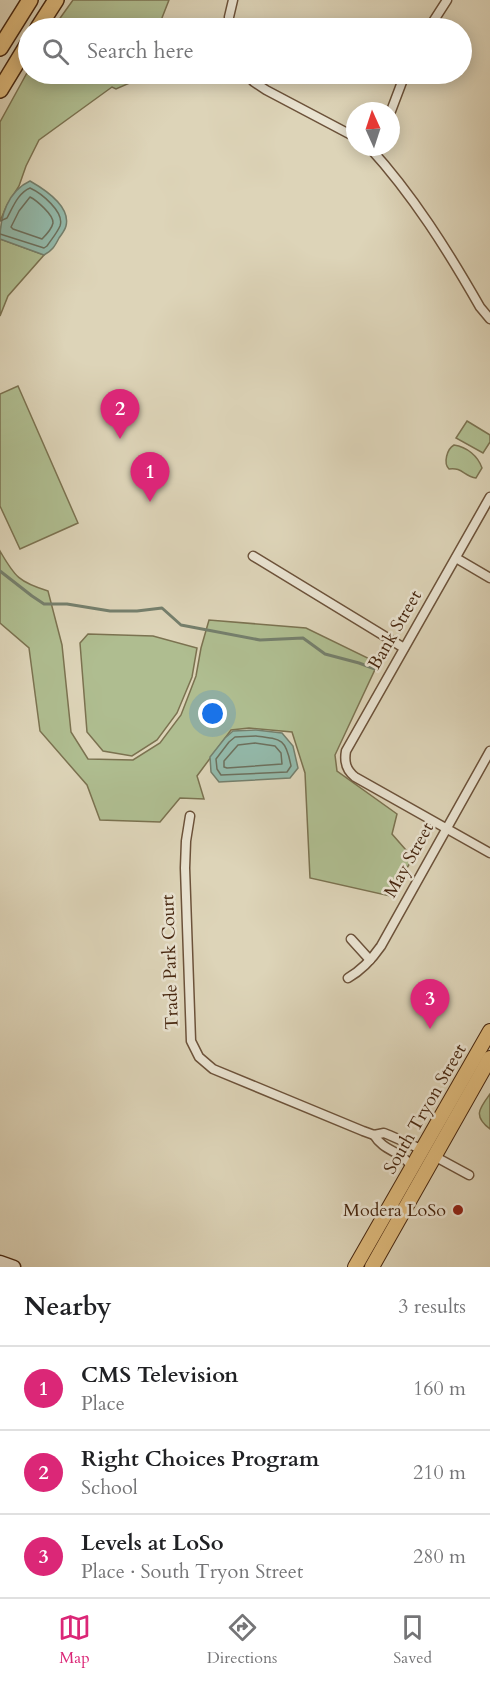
<!DOCTYPE html>
<meta charset="utf-8">
<style>
body{margin:0;font-family:Cardo,serif;background:#f2f2f2;color:#202124}
.compass{position:absolute;left:346px;top:102px;width:54px;height:54px;border-radius:50%;background:#fff;box-shadow:0 3px 15px #0003;rotate:357deg}
.you{position:absolute;left:213px;top:714px;width:21px;height:21px;margin:-15px;border:4px solid #fff;border-radius:50%;background:#1a73e8;box-shadow:0 0 0 9px #1a73e833}
.badge{display:grid;place-items:center;width:39px;height:39px;border-radius:50%;background:#db2777;color:#fff;font-size:20px;font-weight:700}
.pin{position:absolute;translate:-50% -50px;filter:drop-shadow(0 2px 3px #0008)}
.pin::after{content:'';position:absolute;top:32px;width:21px;height:18px;background:inherit;clip-path:polygon(0 0,100% 0,50% 100%)}
.list{margin:0;padding:0;list-style:none}
h2{display:flex;justify-content:space-between;align-items:center;height:78px;margin:0;padding:0 24px;font-size:26px}
h2 small{font-size:20px;font-weight:400;color:#757577}
.list li{display:grid;grid-template-columns:39px 1fr auto;gap:18px;align-items:center;box-sizing:border-box;height:84px;padding:0 24px;border-top:2px solid #e0e0e0}
.list b{display:block;font-size:22px;white-space:nowrap}
.list p{margin:0;font-size:20px;white-space:nowrap;color:#757577}
.list em{font-size:20px;font-style:normal;color:#757577}
.icon{flex:none;width:33px;height:33px;fill:none;stroke:currentColor;stroke-width:2;stroke-linecap:round;stroke-linejoin:round}
.map{position:relative;flex:none;width:490px;height:1267px;overflow:hidden}
.search{position:absolute;background:#fff;box-shadow:0 3px 15px #0003;left:18px;right:18px;top:18px;height:66px;display:flex;align-items:center;gap:15px;box-sizing:border-box;padding:0 21px;border-radius:33px;color:#757577;font-size:22px}
.sheet{height:330px;background:#fff}
nav{display:flex;justify-content:space-around;align-items:center;box-sizing:border-box;height:84px;border-top:2px solid #e0e0e0;background:#fff;font-size:16px;color:#757577}
nav a{display:grid;justify-items:center;gap:3px}
nav .on{color:#db2777}
.map>svg:first-child{display:block}
</style>
<div class="map">
<svg width="490" height="1267" viewBox="0 0 490 1267">
<rect width="100%" height="100%" fill="#ddd4b8"/>
<filter id="stains"><feTurbulence type="fractalNoise" baseFrequency=".00333" numOctaves="4"/><feColorMatrix values="0 0 0 0 .2 0 0 0 0 .09 0 0 0 0 .02 0 0 0 .5 -.17"/></filter>
<radialGradient id="worn" r=".72"><stop offset=".6" stop-color="#630" stop-opacity="0"/><stop offset="1" stop-color="#630" stop-opacity=".3"/></radialGradient>
<g fill="#afbd90" stroke="#7b7250" stroke-width="1.5">
<polygon points="73,0 169,0 158,28 53,28"/>
<polygon points="28,71 28,74 141,74 139,79 116,89 112,87 39,140 26,166 19,186 7,205 0,221 0,122"/>
<polygon points="0,239 44,255 8,296 0,316"/>
<polygon points="18,386 78,523 20,549 0,506 0,394"/>
<polygon points="467,421 490,435 490,442 483,453 456,438"/>
<path d="M454,445C467,447 478,456 482,468L476,478C464,476 462,467 449,469C443,463 447,449 454,445Z"/>
<path d="M0,551C15,577 19,582 48,591L62,645L71,732L88,759L133,760L160,743L181,715L196,676L201,648L209,620L306,628L378,663L335,755L337,771L397,814L392,834L413,858L390,896L310,878L305,773L292,732L249,728L231,730L197,776L204,799L180,798L160,822L100,820L87,785L40,731L29,648L0,623Z"/>
<polygon points="88,634 153,636 197,648 192,677 177,713 157,740 132,756 103,751 87,732 80,643"/>
<path d="M490,1094V1129C473,1116 479,1109 490,1094Z"/>
</g>
<g fill="#93b9aa" stroke="#757f6c" stroke-width="1.5">
<path d="M30,181C44,189 71,206 66,226C65,230 62,234 59,238C55,246 52,251 44,255L0,239C0,216 8,191 30,181Z"/>
<polygon points="256,730 282,733 293,746 298,768 290,778 219,782 211,772 210,757 225,738 233,731"/>
</g>
<g fill="none" stroke-linecap="round" stroke-linejoin="round">
<g stroke="#6d705d" stroke-width="1.5">
<path d="M30,197C36,200 54,215 53,223C52,228 45,236 42,239L13,229L11,227L19,211Z"/>
<path d="M0,221L7,218C13,207 18,193 30,188C41,193 65,212 60,226C57,233 51,240 47,246L44,248L0,234"/>
<path d="M256,736C282,739 286,739 291,766L287,772L221,775L217,769L216,759L229,742L235,737Z"/>
<polygon points="255,743 275,746 281,753 282,764 227,768 224,767 224,761 238,745"/>
</g>
<polyline stroke="#757f6c" stroke-width="3" points="0,571 32,596 44,604 67,604 110,611 137,611 162,608 181,625 260,640 303,638 325,654 359,663 375,669"/>
<defs>
<g id="minor">
<polyline points="229,28 229,17 233,0"/>
<polyline points="429,28 447,0"/>
<polyline points="246,74 254,82 266,90 355,137"/>
<polyline points="391,111 405,74"/>
<path d="M369,147C413,195 448,251 480,307L490,319"/>
<path d="M490,497L346,751C344,762 346,770 355,777L490,853"/>
<polyline points="253,556 404,648"/>
<polyline points="456,558 490,578"/>
<polyline points="190,816 186,841 185,868 191,1041 199,1057 213,1069 363,1131 374,1135 384,1133 389,1135 423,1150"/>
<polyline points="351,939 370,960"/>
<path d="M348,978C362,970 372,959 381,946L490,751"/>
<path d="M374,1135C384,1152 403,1151 412,1168"/>
<polyline points="434,1156 469,1175"/>
</g>
<polyline id="secondary" points="0,1262 14,1267"/>
<g id="primary">
<polyline points="355,1267 490,1031"/>
<polyline points="372,1267 490,1058"/>
</g>
<g id="motorway">
<polyline points="38,28 56,0"/>
<polyline points="0,48 30,0"/>
<polyline points="0,90 28,44"/>
</g>
</defs>
<use href="#minor" stroke="#6c523a" stroke-width="11"/>
<use href="#secondary" stroke="#472710" stroke-width="15"/>
<use href="#primary" stroke="#472710" stroke-width="16"/>
<use href="#motorway" stroke="#472710" stroke-width="18"/>
<use href="#minor" stroke="#e9e3d1" stroke-width="8"/>
<use href="#secondary" stroke="#e9e3d1" stroke-width="12"/>
<use href="#primary" stroke="#deba7c" stroke-width="14"/>
<use href="#motorway" stroke="#deba7c" stroke-width="15"/>
</g>
<circle fill="#8f2418" stroke="#e9e3d1" stroke-width="2" cx="458" cy="1210" r="6"/>
<g text-anchor="middle" dominant-baseline="central" stroke-width="5" stroke-linejoin="round" paint-order="stroke">
<g font-size="18" fill="#472710" stroke="#e9e3d1">
<text transform="translate(395 630) rotate(-60)">Bank Street</text>
<text transform="translate(409 860) rotate(-61)">May Street</text>
<text transform="translate(170 962) rotate(-92)">Trade Park Court</text>
<text transform="translate(425 1109) rotate(-60)">South Tryon Street</text>
</g>
<g font-size="18" fill="#472710" stroke="#e9e3d1" text-anchor="end">
<text x="446" y="1210">Modera LoSo</text>
</g>
</g>
<rect width="100%" height="100%" filter="url(#stains)"/>
<rect width="100%" height="100%" fill="url(#worn)"/>
</svg>
<svg class="compass" viewBox="-18 -18 36 36"><path d="M0-13l5 13h-10z" fill="#e53935"/><path d="M0 13l5-13h-10z" fill="#757577"/></svg>
<div class="you"></div>
<div class="pin badge" style="left:150px;top:502px">1</div>
<div class="pin badge" style="left:120px;top:439px">2</div>
<div class="pin badge" style="left:430px;top:1029px">3</div>
<div class="search"><svg class="icon" aria-label="search" viewBox="0 0 24 24"><circle cx="10" cy="10" r="6"/><path d="M15 15l6 6"/></svg>Search here</div>
</div>
<section class="sheet">
<h2>Nearby<small>3 results</small></h2>
<ul class="list">
<li><span class="badge">1</span><div><b>CMS Television</b><p>Place</p></div><em>160 m</em></li>
<li><span class="badge">2</span><div><b>Right Choices Program</b><p>School</p></div><em>210 m</em></li>
<li><span class="badge">3</span><div><b>Levels at LoSo</b><p>Place · South Tryon Street</p></div><em>280 m</em></li>
</ul>
</section>
<nav>
<a class="on"><svg class="icon" aria-label="map" viewBox="0 0 24 24"><path d="M3 6l6-2 6 2 6-2v14l-6 2-6-2-6 2zM9 4v14M15 6v14"/></svg>Map</a>
<a><svg class="icon" aria-label="directions" viewBox="0 0 24 24"><path d="M12 3l9 9-9 9-9-9zM9 14v-3h6M13 9l2 2-2 2"/></svg>Directions</a>
<a><svg class="icon" aria-label="saved" viewBox="0 0 24 24"><path d="M7 4h10v16l-5-4-5 4z"/></svg>Saved</a>
</nav>
